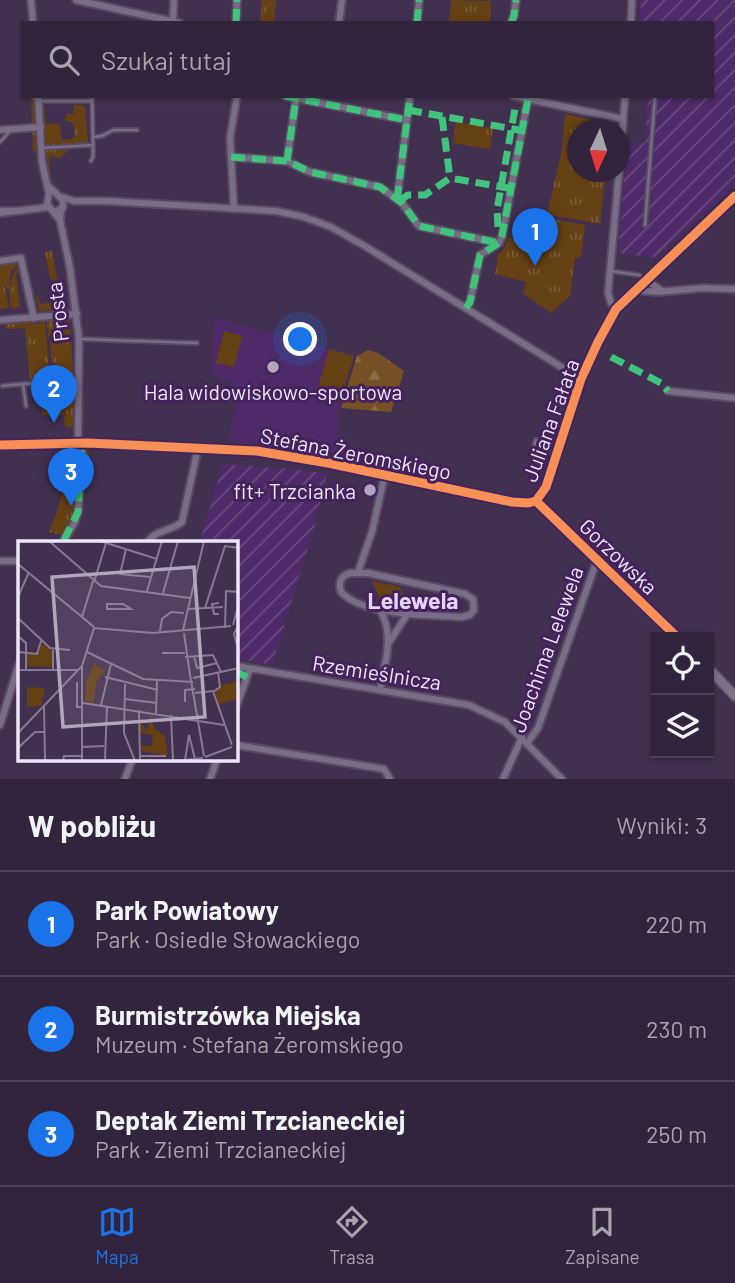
<!DOCTYPE html>
<html lang="pl">
<meta charset="utf-8">
<style>
body{margin:0;font-family:Barlow,sans-serif;background:#3a2c43;color:#f1f3f6}
.controls{position:absolute;right:21px;bottom:21px;display:grid;overflow:hidden;border-radius:0px;box-shadow:0 2px 5px #0004}
.controls button{width:63px;height:63px;display:grid;place-items:center;padding:0;border:0;border-bottom:2px solid #4d4156;background:#32243c;color:#f1f3f6;font:35px sans-serif}
.compass{position:absolute;left:567px;top:119px;width:63px;height:63px;border-radius:50%;background:#32243c;box-shadow:0 2px 5px #0004;rotate:184deg}
.you{position:absolute;left:301px;top:340px;width:24px;height:24px;margin:-18px;border:5px solid #fff;border-radius:50%;background:#1a73e8;box-shadow:0 0 0 10px #1a73e833}
.badge{display:grid;place-items:center;width:46px;height:46px;border-radius:50%;background:#1a73e8;color:#fff;font-size:23px;font-weight:700}
.pin{position:absolute;translate:-50% -58px;filter:drop-shadow(0 2px 4px #0008)}
.pin::after{content:'';position:absolute;top:37px;width:24px;height:21px;background:inherit;clip-path:polygon(0 0,100% 0,50% 100%)}
.list{margin:0;padding:0;list-style:none}
h2{display:flex;justify-content:space-between;align-items:center;height:91px;margin:0;padding:0 28px;font-size:30px}
h2 small{font-size:23px;font-weight:400;color:#a8a4af}
.list li{display:grid;grid-template-columns:46px 1fr auto;gap:21px;align-items:center;box-sizing:border-box;height:105px;padding:0 28px;border-top:2px solid #4d4156}
.list b{display:block;font-size:26px;white-space:nowrap}
.list p{margin:0;font-size:23px;white-space:nowrap;color:#a8a4af}
.list em{font-size:23px;font-style:normal;color:#a8a4af}
.icon{flex:none;width:38px;height:38px;fill:none;stroke:currentColor;stroke-width:2;stroke-linecap:round;stroke-linejoin:round}
.map{position:relative;flex:none;width:735px;height:779px;overflow:hidden}
.search{position:absolute;background:#32243c;box-shadow:0 2px 5px #0004;left:21px;right:21px;top:21px;height:77px;display:flex;align-items:center;gap:18px;box-sizing:border-box;padding:0 24px;border-radius:0px;color:#a8a4af;font-size:26px}
.sheet{height:406px;background:#32243c}
nav{display:flex;justify-content:space-around;align-items:center;box-sizing:border-box;height:98px;border-top:2px solid #4d4156;background:#32243c;font-size:19px;color:#a8a4af}
nav a{display:grid;justify-items:center;gap:4px}
nav .on{color:#1a73e8}
.map>svg:first-child{display:block}
</style>
<div class="map">
<svg width="735" height="779" viewBox="0 0 735 779">
<defs>
<pattern id="industrial-furrows" width="10" height="10" patternUnits="userSpaceOnUse" patternTransform="scale(1.75)"><rect width="10" height="10" fill="#4e2b68"/><path d="M-1 1l2-2M0 10L10 0M9 11l2-2" fill="none" stroke="#684a7e"/></pattern>
<pattern id="grass-tufts" width="24" height="20" patternUnits="userSpaceOnUse" patternTransform="scale(1.75)"><rect width="24" height="20" fill="#654013"/><path d="M3 7l-1-3M5 7V3M7 7l1-3M15 17l-1-3M17 17v-4M19 17l1-3" fill="none" stroke="#7b5b36"/></pattern>
<pattern id="forest-firs" width="22" height="20" patternUnits="userSpaceOnUse" patternTransform="scale(1.75)"><rect width="22" height="20" fill="#785026"/><path d="M5 1l3.5 6h-7zM16 11l3.5 6h-7z" fill="#8c6946"/></pattern>
</defs>
<rect width="100%" height="100%" fill="#423050"/>
<polygon fill="#4e2b68" points="215,317 354,356 340,402 337,461 254,443 228,442 236,401 233,383 210,375"/>
<g fill="url(#industrial-furrows)">
<polygon points="641,0 735,0 735,184 655,258 618,253 627,143 645,143 648,96 712,96 712,23 639,23"/>
<polygon points="223,464 304,470 327,474 316,522 272,665 236,658 236,543 199,543"/>
</g>
<g fill="url(#grass-tufts)">
<polygon points="262,0 276,0 274,23 260,23"/>
<polygon points="451,0 491,1 490,23 449,23"/>
<polygon points="31,96 43,96 46,124 59,123 62,140 72,139 75,135 74,125 71,122 65,121 66,114 74,114 73,105 82,105 85,108 88,142 47,146 48,150 69,150 60,158 49,156 51,181 43,135 35,135 37,151 33,152"/>
<polygon points="565,114 612,124 611,129 578,130 578,172 606,172 600,224 547,214 562,150"/>
<polygon points="456,122 493,128 490,149 453,143"/>
<polygon points="541,217 585,225 581,257 575,258 570,296 551,313 523,293 526,282 495,274 498,254 502,252 509,237 515,239 518,227 539,233"/>
<polygon points="52,251 63,309 39,311 36,297 39,297 40,304 55,302 53,279 50,279 45,252"/>
<polygon points="14,262 18,264 11,271 8,290 4,284 9,308 0,309 0,266 13,264"/>
<path d="M19,265L21,272L16,273L20,307L12,309C7,295 9,277 19,265Z"/>
<path d="M67,319L70,322L73,374L72,377H54C52,371 56,366 55,363H52L50,342L53,337L48,336L47,320Z"/>
<polygon points="28,321 33,324 45,322 50,378 30,380 25,328 5,329 7,322"/>
<polygon points="75,383 73,427 65,427 64,415 42,415 42,409 52,409 51,384"/>
<path d="M90,451L81,517L73,537L49,532C61,502 67,484 66,452Z"/>
<polygon points="372,581 400,587 403,595 399,605 382,603"/>
</g>
<polygon fill="url(#forest-firs)" points="368,350 378,353 404,371 391,412 341,408 357,356"/>
<g fill="#654013">
<polygon points="224,331 242,336 234,367 216,363"/>
<polygon points="329,349 354,356 340,402 316,395"/>
</g>
<g fill="none" stroke-linecap="round" stroke-linejoin="round">
<defs>
<g id="lane">
<polyline points="39,101 91,101"/>
<polyline points="93,137 102,136 113,130 137,130"/>
<polyline points="0,142 9,132"/>
<polyline points="41,148 93,145 92,96"/>
<polyline points="91,161 93,157 93,145"/>
<polyline points="0,209 21,209"/>
<polyline points="645,225 655,96"/>
<polyline points="610,271 639,275 644,278"/>
<polyline points="79,339 197,343"/>
<polyline points="23,384 26,406"/>
<polyline points="2,386 77,379"/>
<polyline points="547,451 547,441 536,440 534,446 556,453"/>
</g>
<g id="street">
<polyline points="31,0 33,23"/>
<polyline points="76,0 180,23"/>
<polyline points="173,21 174,0"/>
<polyline points="236,23 237,0"/>
<polyline points="339,23 342,0"/>
<polyline points="417,23 419,0"/>
<polyline points="511,23 514,16 516,0"/>
<polyline points="631,23 632,0"/>
<polyline points="38,96 42,162 49,194 47,204 60,220"/>
<polyline points="285,96 407,120"/>
<polyline points="513,96 623,119"/>
<polyline points="0,130 41,127"/>
<polyline points="231,157 287,161 310,172 380,187 402,203 419,226 499,243"/>
<polyline points="287,161 296,98"/>
<polyline points="620,162 625,96"/>
<polyline points="49,187 63,200 63,208 57,211"/>
<polyline points="62,197 74,201 107,201 276,211 304,217 331,227 363,245 581,379"/>
<polyline points="397,200 410,96"/>
<polyline points="234,209 230,138 237,96"/>
<polyline points="61,210 60,220 70,268 79,339 78,443"/>
<polyline points="0,213 49,207"/>
<polyline points="0,261 21,258 34,318"/>
<polyline points="645,279 662,291"/>
<polyline points="636,290 657,292 703,288 735,289"/>
<polyline points="466,308 470,302 480,255 499,243 502,236 528,99"/>
<polyline points="616,309 611,303 608,293 619,172"/>
<polyline points="0,320 77,314"/>
<polyline points="668,391 735,398"/>
<polyline points="62,543 75,522 78,512 82,443"/>
<path d="M147,543C154,530 172,531 182,522L198,448"/>
<polyline points="0,561 19,561"/>
<polyline points="358,572 372,532 385,474"/>
<path d="M351,573H368L465,594L473,599L474,610L470,615L462,617C430,615 363,616 341,592C338,582 341,575 351,573Z"/>
<path d="M380,610C395,635 385,663 380,690"/>
<polyline points="390,641 408,613"/>
<polyline points="236,666 469,705 505,722 562,779"/>
<polyline points="236,707 250,669"/>
<polyline points="0,725 19,664"/>
<polyline points="527,743 538,728 597,560"/>
<polyline points="236,745 384,769 390,779"/>
<polyline points="125,779 132,760"/>
<polyline points="210,779 217,760"/>
<polyline points="503,779 522,737"/>
</g>
<g id="secondary">
<polyline points="0,445 88,443 257,451 328,463 512,502 528,503 536,501"/>
<polyline points="536,501 546,487 581,379 598,342 616,309 735,196"/>
<polyline points="536,501 677,637"/>
<polyline points="709,669 735,696"/>
</g>
</defs>
<use href="#lane" stroke="#594a63" stroke-width="6"/>
<use href="#street" stroke="#594a63" stroke-width="10"/>
<use href="#secondary" stroke="#594a63" stroke-width="12"/>
<use href="#lane" stroke="#796c86" stroke-width="2.5"/>
<use href="#street" stroke="#796c86" stroke-width="6"/>
<use href="#secondary" stroke="#7e6f8a" stroke-width="9"/>
<g stroke="#40c37c" stroke-width="7" stroke-dasharray="14 7" stroke-linecap="butt">
<polyline points="236,23 237,0"/>
<polyline points="417,23 419,0"/>
<polyline points="511,23 514,16 516,0"/>
<polyline points="285,96 407,120"/>
<polyline points="408,110 519,130"/>
<polyline points="442,117 450,178"/>
<polyline points="231,157 287,161 310,172 380,187 402,203 419,226 499,243"/>
<polyline points="287,161 296,98"/>
<polyline points="397,200 410,96"/>
<polyline points="399,201 408,195 425,195 450,178 508,188"/>
<polyline points="498,227 497,210 516,103"/>
<polyline points="466,308 470,302 480,255 499,243 502,236 528,99"/>
<polyline points="611,357 661,383 668,391"/>
<polyline points="64,540 78,512 82,443"/>
<polyline points="236,672 247,677"/>
</g>
<defs>
<g id="cycleway">
<polyline points="0,445 88,443 257,451 328,463 512,502 528,503 536,501"/>
<polyline points="536,501 546,487 581,379 598,342 616,309 735,196"/>
<polyline points="536,501 677,637"/>
</g>
</defs>
<use href="#cycleway" stroke="#44235d" stroke-width="13"/>
<use href="#cycleway" stroke="#f78f57" stroke-width="9"/>
</g>
<g fill="#b2a6be" stroke="#44235d" stroke-width="2.5">
<circle cx="273" cy="367" r="7"/>
<circle cx="370" cy="490" r="7"/>
</g>
<g text-anchor="middle" dominant-baseline="central" stroke-width="6" stroke-linejoin="round" paint-order="stroke">
<g font-size="21" fill="#efe5fa" stroke="#44235d">
<text transform="translate(57 312) rotate(-97)">Prosta</text>
<text transform="translate(550 420) rotate(-70)">Juliana Fałata</text>
<text transform="translate(356 453) rotate(11)">Stefana Żeromskiego</text>
<text transform="translate(619 556) rotate(44)">Gorzowska</text>
<text transform="translate(546 649) rotate(-70)">Joachima Lelewela</text>
<text transform="translate(377 672) rotate(9)">Rzemieślnicza</text>
</g>
<g font-size="21" fill="#efe5fa" stroke="#44235d">
<text x="273" y="391">Hala widowiskowo-sportowa</text>
<text x="356" y="490" text-anchor="end">fit+ Trzcianka</text>
</g>
<g font-size="23" font-weight="bold" fill="#e7d2fd" stroke="#44235d">
<text x="413" y="600">Lelewela</text>
</g>
</g>
<g transform="translate(18 541)">
<rect width="220" height="220" fill="#423050"/>
<path d="M23,102L34,109V126L9,125V114L21,112ZM76,123L87,130L78,142L76,162L67,160L68,141ZM220,141L219,158L202,163V169L197,151L206,143ZM133,173L136,187L147,195L150,215L123,210L122,200L124,205H134L135,194L122,192V178L129,191Z" fill="#654013"/>
<path d="M9,146L27,147L23,165L9,166Z" fill="#654013"/>
<path fill="none" stroke="#877894" stroke-width="2" d="M31,0L83,45L172,57M82,0L139,18M108,8L102,33L133,36M0,23L76,86M76,41L88,2M129,50L144,0M145,52L160,0M0,56L11,31M89,63H105L113,68H89ZM187,67L207,5L221,7M170,68L205,66M201,73H196L194,63L201,62M64,76L75,40M0,77L32,107L52,109M221,83L216,93L221,110M215,84L221,62M207,87L208,50L221,51M165,89L186,0M142,90L144,78L153,71L166,72M166,92L172,134M0,95L8,102V129M0,111L19,113L23,100M69,111L125,138L175,141M144,112H167M176,115L179,127L199,122M167,116L195,114L203,131M64,125V220M0,129H60M35,130V109M172,134L186,215M87,136L140,149M175,137L221,127M59,141V166H65M107,143L106,192L117,220M195,151L202,146L200,131M177,152L195,150L214,204M107,158L139,162M167,161V149L177,148M65,162L206,184M83,164L93,123M26,165L27,220M121,169L122,220M138,172L139,139M153,174L155,220M0,192L64,125L76,87L135,92L213,85M64,206L86,205M0,207L17,191H27M122,215H148M187,216L214,206M87,218L89,165M167,219L171,194L177,218M45,220L46,215H64M82,220L116,219M159,220L185,217"/>
<path fill="#b2a6be" fill-opacity="0.15" stroke="#b2a6be" stroke-width="3.5" d="M176,26L187,176L45,186L34,36Z"/>
<rect width="220" height="220" fill="none" stroke="#efe5fa" stroke-width="3.5"/>
</g>
</svg>
<div class="controls">
<button><svg class="icon" aria-label="locate" viewBox="0 0 24 24"><circle cx="12" cy="12" r="6"/><path d="M12 2v4M12 18v4M2 12h4M18 12h4"/></svg></button>
<button><svg class="icon" aria-label="layers" viewBox="0 0 24 24"><path d="M12 4l9 5-9 5-9-5zM3 14l9 5 9-5"/></svg></button>
</div>
<svg class="compass" viewBox="-18 -18 36 36"><path d="M0-13l5 13h-10z" fill="#e53935"/><path d="M0 13l5-13h-10z" fill="#a8a4af"/></svg>
<div class="you"></div>
<div class="pin badge" style="left:535px;top:266px">1</div>
<div class="pin badge" style="left:54px;top:423px">2</div>
<div class="pin badge" style="left:71px;top:506px">3</div>
<div class="search"><svg class="icon" aria-label="search" viewBox="0 0 24 24"><circle cx="10" cy="10" r="6"/><path d="M15 15l6 6"/></svg>Szukaj tutaj</div>
</div>
<section class="sheet">
<h2>W pobliżu<small>Wyniki: 3</small></h2>
<ul class="list">
<li><span class="badge">1</span><div><b>Park Powiatowy</b><p>Park · Osiedle Słowackiego</p></div><em>220 m</em></li>
<li><span class="badge">2</span><div><b>Burmistrzówka Miejska</b><p>Muzeum · Stefana Żeromskiego</p></div><em>230 m</em></li>
<li><span class="badge">3</span><div><b>Deptak Ziemi Trzcianeckiej</b><p>Park · Ziemi Trzcianeckiej</p></div><em>250 m</em></li>
</ul>
</section>
<nav>
<a class="on"><svg class="icon" aria-label="map" viewBox="0 0 24 24"><path d="M3 6l6-2 6 2 6-2v14l-6 2-6-2-6 2zM9 4v14M15 6v14"/></svg>Mapa</a>
<a><svg class="icon" aria-label="directions" viewBox="0 0 24 24"><path d="M12 3l9 9-9 9-9-9zM9 14v-3h6M13 9l2 2-2 2"/></svg>Trasa</a>
<a><svg class="icon" aria-label="saved" viewBox="0 0 24 24"><path d="M7 4h10v16l-5-4-5 4z"/></svg>Zapisane</a>
</nav>
